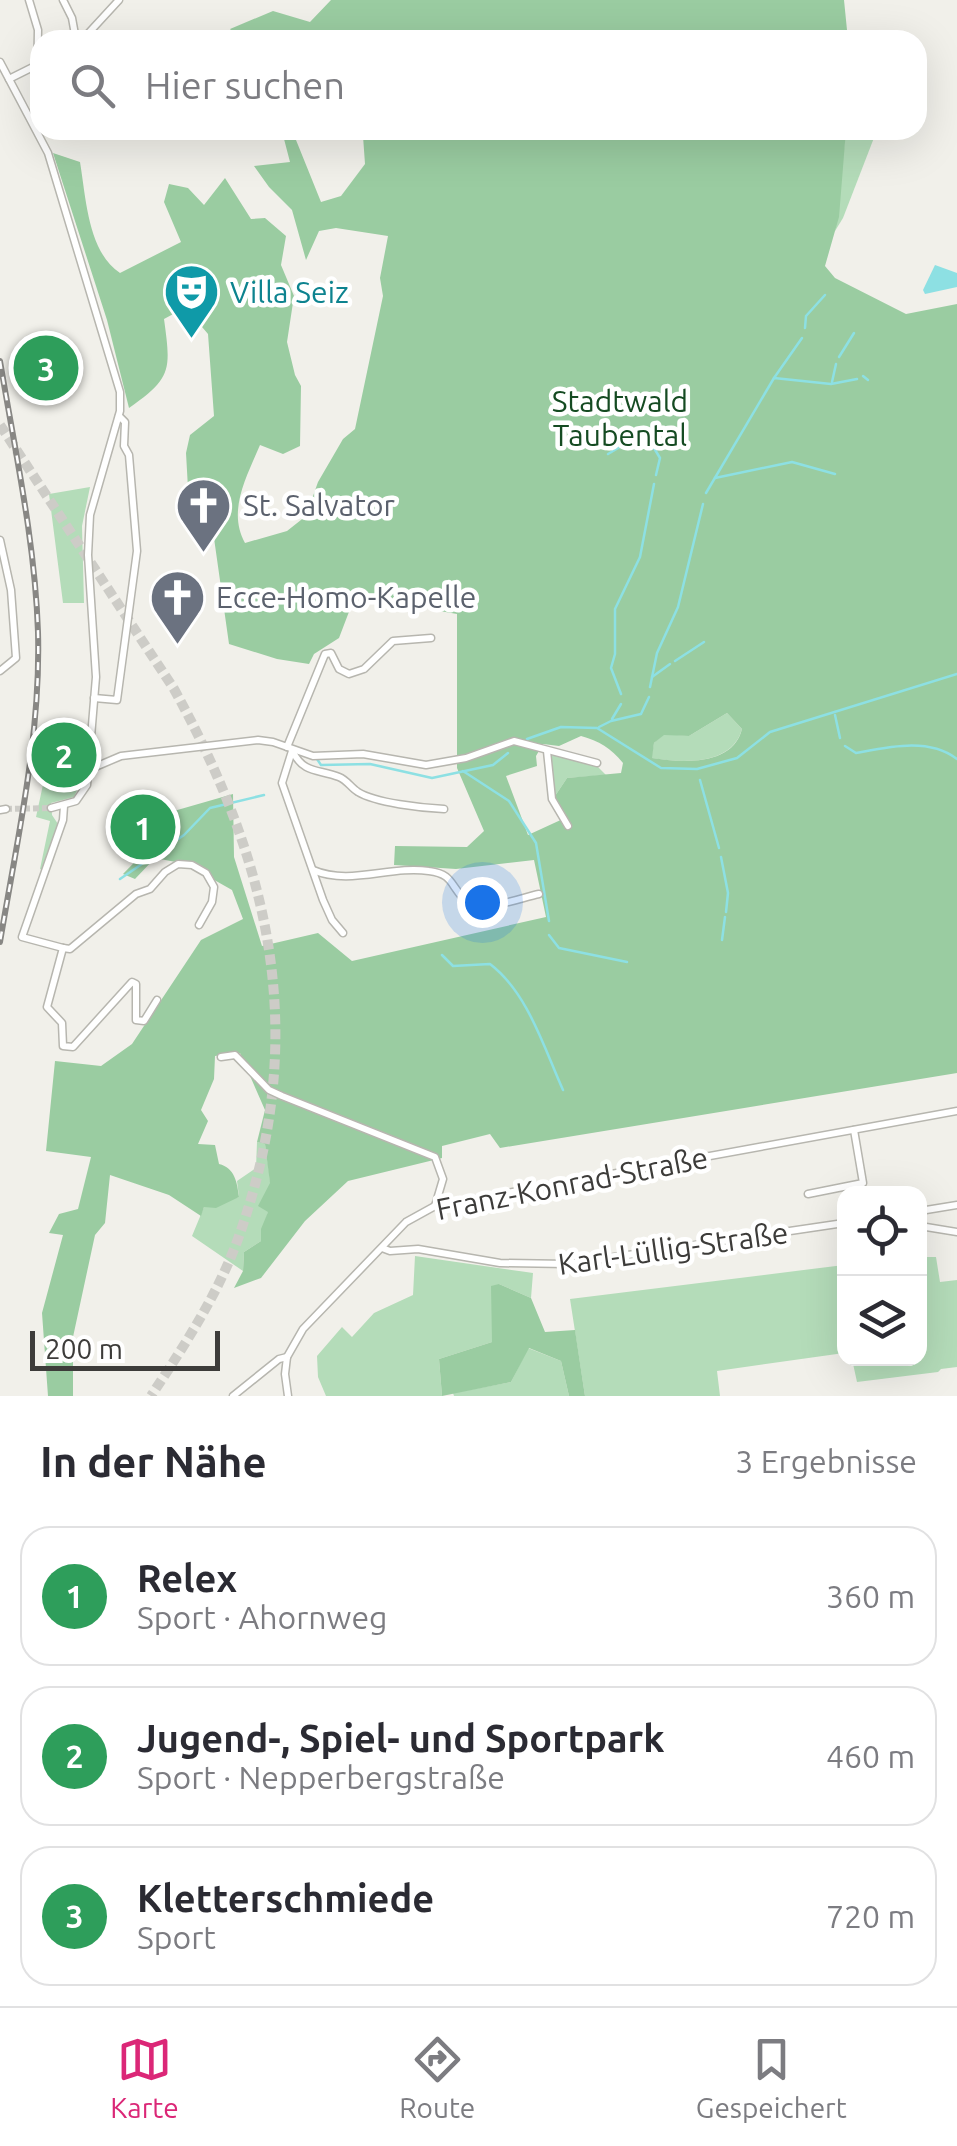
<!DOCTYPE html>
<html lang="de">
<meta charset="utf-8">
<style>
body{margin:0;font-family:Ubuntu,sans-serif;background:#f7f7f7;color:#2b2b33}
.controls{position:absolute;right:30px;bottom:30px;display:grid;overflow:hidden;border-radius:20px;box-shadow:0 10px 40px #0002}
.controls button{width:90px;height:90px;display:grid;place-items:center;padding:0;border:0;border-bottom:2px solid #e1e1e2;background:#fff;color:#2b2b33;font:50px sans-serif}
.scale{position:absolute;left:30px;bottom:25px;width:190px;box-sizing:border-box;padding-left:10px;border:5px solid #3d3c3a;border-top:0;font-size:28px;line-height:35px;white-space:nowrap;color:#3d3c3a;-webkit-text-stroke:8px #fff;paint-order:stroke}
.you{position:absolute;left:482px;top:902px;width:35px;height:35px;margin:-25px;border:8px solid #fff;border-radius:50%;background:#1a73e8;box-shadow:0 0 0 15px #1a73e833}
.badge{display:grid;place-items:center;width:65px;height:65px;border-radius:50%;background:#db2777;color:#fff;font-size:32px;font-weight:700}
.pin{position:absolute;translate:-50% -50%;border:5px solid #fff;box-shadow:0 2px 10px #0006}
.list{margin:0;padding:0;list-style:none}
h2{display:flex;justify-content:space-between;align-items:center;height:130px;margin:0;padding:0 40px;font-size:42px}
h2 small{font-size:32px;font-weight:400;color:#7c7c81}
.list li{display:grid;grid-template-columns:65px 1fr auto;gap:30px;align-items:center;box-sizing:border-box;height:140px;margin:0 20px 20px;padding:0 20px;border:2px solid #e1e1e2;border-radius:30px}
.list b{display:block;font-size:38px;white-space:nowrap}
.list p{margin:0;font-size:32px;white-space:nowrap;color:#7c7c81}
.list em{font-size:32px;font-style:normal;color:#7c7c81}
.icon{flex:none;width:55px;height:55px;fill:none;stroke:currentColor;stroke-width:2;stroke-linecap:round;stroke-linejoin:round}
.map{position:relative;flex:none;width:957px;height:1396px;overflow:hidden}
.search{position:absolute;background:#fff;box-shadow:0 10px 40px #0002;left:30px;right:30px;top:30px;height:110px;display:flex;align-items:center;gap:25px;box-sizing:border-box;padding:0 35px;border-radius:30px;color:#7c7c81;font-size:38px}
.sheet{height:610px;background:#fff}
nav{display:flex;justify-content:space-around;align-items:center;box-sizing:border-box;height:140px;border-top:2px solid #e1e1e2;background:#fff;font-size:28px;color:#7c7c81}
nav a{display:grid;justify-items:center;gap:5px}
nav .on{color:#db2777}
.map>svg:first-child{display:block}
</style>
<div class="map">
<svg width="957" height="1396" viewBox="0 0 957 1396">
<rect width="100%" height="100%" fill="#f1f0ea"/>
<g fill="#b4dcb9">
<polygon points="846,130 877,130 843,218 835,231"/>
<polygon points="90,487 82,526 84,603 63,603 49,494"/>
<path d="M727,713L742,729C732,766 682,763 651,758L654,743L664,734L689,736Z"/>
<polygon points="55,726 80,729 79,741 85,742 84,776 74,797 51,803 52,815 58,824 45,871 40,869 50,821 36,817 44,780 48,780"/>
<polygon points="547,754 597,766 606,775 567,778 553,799"/>
<path d="M257,1142L265,1144C268,1165 273,1188 269,1209C266,1221 261,1228 261,1241L244,1252L243,1271L192,1236L204,1207L239,1197L237,1181L256,1168Z"/>
<polygon points="415,1256 533,1273 531,1298 499,1284 492,1342 439,1359 442,1396 326,1396 318,1377 317,1356 342,1327 352,1337 374,1313 413,1295"/>
<polygon points="920,1257 936,1257 940,1282 957,1280 957,1367 941,1369 938,1372 857,1382 852,1359 920,1358"/>
<polygon points="844,1265 844,1353 717,1371 720,1396 585,1396 570,1299"/>
<polygon points="528,1348 561,1361 569,1396 454,1396 453,1393 511,1382"/>
</g>
<g fill="#9acca1" fill-rule="evenodd">
<polygon points="331,0 844,0 848,40 239,40 230,29 273,11 310,22"/>
<path d="M306,130H846L839,217L825,266L835,278L906,314L957,304V1073L500,1148L490,1134L442,1146V1158L348,1181L305,1221L261,1278L234,1288L243,1271L244,1252L261,1241V1229L268,1212L258,1206L270,1183L265,1144L257,1142L265,1110L240,1053L215,1056L214,1079L201,1110L208,1121L198,1144L215,1145L219,1164C235,1168 237,1182 239,1197L216,1208L204,1207L201,1216L169,1195L110,1175L105,1223L95,1235L73,1337V1396H48L42,1313L63,1235L49,1233L59,1214L78,1209L91,1157L46,1151L55,1061L101,1066L132,1044L201,940L243,919L232,890L186,864L155,858L135,879L123,874L168,828L160,815L233,794L234,857L262,946L318,933L352,961L546,917L534,860L456,869L394,865L395,846L467,847L484,831L457,768V614L355,596L339,638L314,654L309,664L277,659L229,644L212,524L189,506L186,453L190,435L214,416L208,334L191,314L177,312L164,319C171,370 172,378 129,408L107,320L53,153L80,162C86,198 88,252 120,273L181,242L164,202L169,184L188,188L204,205L225,178L251,219L265,218L286,236L281,265L294,296L287,342L295,375L301,386L300,446L283,454L260,445C247,476 227,511 245,543L287,531L306,516L318,482L343,439L355,429L383,296L380,278L388,236L336,228L319,231L306,260L292,210L269,187L254,166L290,162L284,139L296,140L321,202L341,196L365,164L363,136L317,135ZM727,713L742,729C733,766 682,763 652,758L654,743L664,735L689,736ZM581,736C599,741 611,748 623,763L621,773L567,778L553,799L565,818L528,835L506,776L537,766L536,756L543,744L559,746Z"/>
<polygon points="499,1284 531,1298 545,1332 575,1330 585,1396 569,1396 561,1361 529,1348 511,1382 442,1396 439,1359 492,1342 491,1286"/>
</g>
<polygon fill="#8de0e3" points="935,265 957,273 957,287 925,294 923,290"/>
<g fill="none" stroke-linecap="round" stroke-linejoin="round">
<g stroke="#8de0e3" stroke-width="2.5">
<polyline points="805,328 806,316 825,295"/>
<polyline points="839,357 854,333"/>
<polyline points="863,376 868,380"/>
<polyline points="774,378 802,338"/>
<polyline points="832,382 836,364"/>
<polyline points="608,454 630,441 651,443 660,458 656,475"/>
<polyline points="715,478 792,462 835,474"/>
<polyline points="706,493 774,378 831,384 857,379"/>
<polyline points="675,661 704,642"/>
<polyline points="652,677 670,664"/>
<polyline points="650,687 657,653 678,607 703,504"/>
<polyline points="621,694 611,668 615,654 615,609 640,557 654,484"/>
<polyline points="835,715 840,738"/>
<polyline points="612,719 621,704"/>
<polyline points="599,727 611,721 641,714 649,697"/>
<polyline points="527,739 561,727 597,728 661,768 697,769 737,758 770,732 957,674"/>
<path d="M845,746L856,753C888,747 929,737 957,759"/>
<polyline points="317,759 321,765 370,764 432,778 493,765 508,753"/>
<polyline points="463,771 509,801 536,843 549,921"/>
<polyline points="700,780 719,848"/>
<polyline points="721,857 728,893 726,912"/>
<polyline points="120,879 184,835 210,808 264,795"/>
<polyline points="549,935 559,948 627,962"/>
<polyline points="722,940 725,917"/>
<path d="M442,955L453,966L490,964C528,993 544,1048 563,1090"/>
</g>
<polyline stroke="#cdccc7" stroke-width="6" stroke-dasharray="6 3" stroke-linecap="butt" points="6,809 51,808"/>
<path stroke="#cdccc7" stroke-width="10" stroke-dasharray="10 5" stroke-linecap="butt" d="M0,425L174,689C273,869 309,1039 239,1236C219,1293 184,1346 151,1396"/>
<defs>
<g id="minor">
<polyline points="29,0 38,30 37,83"/>
<polyline points="63,0 72,18 76,40"/>
<polyline points="84,38 119,0"/>
<polyline points="0,62 48,153 120,392 120,411 90,515 88,555 96,677 87,785 76,801 51,808"/>
<polyline points="9,79 39,64"/>
<polyline points="0,540 11,590 16,658 0,671"/>
<polyline points="94,698 117,700 137,551 129,455 124,446 125,422 119,416"/>
<polyline points="287,747 325,654 331,653 339,669 349,674 364,669 393,641 431,638"/>
<polyline points="292,751 282,783 323,900 332,920 343,933"/>
<polyline points="547,751 552,799 568,826"/>
<path d="M293,752C304,774 319,769 339,777C347,780 351,788 358,792C376,803 422,808 444,809"/>
<polyline points="88,770 121,756 258,740 273,742 313,756 363,754 426,765 466,758 514,741 597,763"/>
<polyline points="0,810 6,809"/>
<path d="M313,870C350,886 391,865 429,871C453,874 450,885 464,899C480,915 519,898 539,894"/>
<polyline points="63,948 47,1007 62,1023 63,1046 73,1047 132,982 136,984 136,1020 144,1021 157,1000"/>
<polyline points="63,948 70,949 136,894 150,889 165,872 178,864 192,865 206,873 214,887 212,902 199,925"/>
<polyline points="63,948 22,937 63,820 64,806"/>
<polyline points="221,1057 235,1055 269,1090 282,1096 435,1157 443,1179 435,1206"/>
<polyline points="808,1194 863,1183 854,1130"/>
<polyline points="920,1211 957,1205"/>
<polyline points="920,1226 957,1232"/>
<polyline points="382,1248 390,1251 418,1249 500,1263 567,1264 844,1223"/>
<polyline points="233,1396 279,1359 287,1357"/>
<polyline points="288,1396 285,1374 287,1357 303,1329 406,1222 435,1206 957,1111"/>
</g>
</defs>
<use href="#minor" stroke="#b7b6af" stroke-width="9"/>
<use href="#minor" stroke="#fff" stroke-width="6"/>
<defs>
<path id="rail" d="M0,361C15,451 35,541 38,632C41,736 17,840 0,942"/>
</defs>
<use href="#rail" stroke="#888784" stroke-width="6"/>
<use href="#rail" stroke="#fff" stroke-width="2.5" stroke-dasharray="8" stroke-linecap="butt"/>
</g>
<defs>
<symbol id="theatre-pin" viewBox="-11 -11 22 30"><path d="M0 17L-7.5 6A9.5 9.5 0 1 1 7.5 6Z" fill="#0f9aa8" stroke="#fff"/><path d="M-5-5.5Q0-4 5-5.5V0Q5 5 0 6Q-5 5-5 0ZM-3.3-2.5H-1v1.5H-3.3ZM1-2.5H3.3v1.5H1ZM-2.8 1Q0 5.5 2.8 1Z" fill="#fff"/></symbol>
<symbol id="church-pin" viewBox="-11 -11 22 30"><path d="M0 17L-7.5 6A9.5 9.5 0 1 1 7.5 6Z" fill="#6b7280" stroke="#fff"/><path d="M-1.2-6h2.4v3.5h3.3v2.4h-3.3V6h-2.4V-.1h-3.3v-2.4h3.3Z" fill="#fff"/></symbol>
</defs>
<g fill-rule="evenodd">
<use href="#theatre-pin" x="160" y="260" width="63" height="86"/>
<use href="#church-pin" x="172" y="474" width="63" height="86"/>
<use href="#church-pin" x="146" y="566" width="63" height="86"/>
</g>
<g text-anchor="middle" dominant-baseline="central" stroke-width="9" stroke-linejoin="round" paint-order="stroke">
<g font-size="30" fill="#0d838f" stroke="#fff" text-anchor="start">
<text x="230" y="292">Villa Seiz</text>
</g>
<g font-size="30" fill="#154b22" stroke="#fff">
<text x="620" y="401">Stadtwald<tspan x="620" dy="34">Taubental</tspan></text>
</g>
<g font-size="30" fill="#5b616d" stroke="#fff" text-anchor="start">
<text x="243" y="505">St. Salvator</text>
<text x="216" y="597">Ecce-Homo-Kapelle</text>
</g>
<g font-size="30" fill="#3d3c3a" stroke="#fff">
<text transform="translate(572 1183) rotate(-11)">Franz-Konrad-Straße</text>
<text transform="translate(673 1248) rotate(-8)">Karl-Lüllig-Straße</text>
</g>
</g>
</svg>
<div class="controls">
<button><svg class="icon" aria-label="locate" viewBox="0 0 24 24"><circle cx="12" cy="12" r="6"/><path d="M12 2v4M12 18v4M2 12h4M18 12h4"/></svg></button>
<button><svg class="icon" aria-label="layers" viewBox="0 0 24 24"><path d="M12 4l9 5-9 5-9-5zM3 14l9 5 9-5"/></svg></button>
</div>
<div class="scale">200 m</div>
<div class="you"></div>
<div class="pin badge" style="left:143px;top:827px;background:#2e9e5b">1</div>
<div class="pin badge" style="left:64px;top:755px;background:#2e9e5b">2</div>
<div class="pin badge" style="left:46px;top:368px;background:#2e9e5b">3</div>
<div class="search"><svg class="icon" aria-label="search" viewBox="0 0 24 24"><circle cx="10" cy="10" r="6"/><path d="M15 15l6 6"/></svg>Hier suchen</div>
</div>
<section class="sheet">
<h2>In der Nähe<small>3 Ergebnisse</small></h2>
<ul class="list">
<li><span class="badge" style="background:#2e9e5b">1</span><div><b>Relex</b><p>Sport · Ahornweg</p></div><em>360 m</em></li>
<li><span class="badge" style="background:#2e9e5b">2</span><div><b>Jugend-, Spiel- und Sportpark</b><p>Sport · Nepperbergstraße</p></div><em>460 m</em></li>
<li><span class="badge" style="background:#2e9e5b">3</span><div><b>Kletterschmiede</b><p>Sport</p></div><em>720 m</em></li>
</ul>
</section>
<nav>
<a class="on"><svg class="icon" aria-label="map" viewBox="0 0 24 24"><path d="M3 6l6-2 6 2 6-2v14l-6 2-6-2-6 2zM9 4v14M15 6v14"/></svg>Karte</a>
<a><svg class="icon" aria-label="directions" viewBox="0 0 24 24"><path d="M12 3l9 9-9 9-9-9zM9 14v-3h6M13 9l2 2-2 2"/></svg>Route</a>
<a><svg class="icon" aria-label="saved" viewBox="0 0 24 24"><path d="M7 4h10v16l-5-4-5 4z"/></svg>Gespeichert</a>
</nav>
